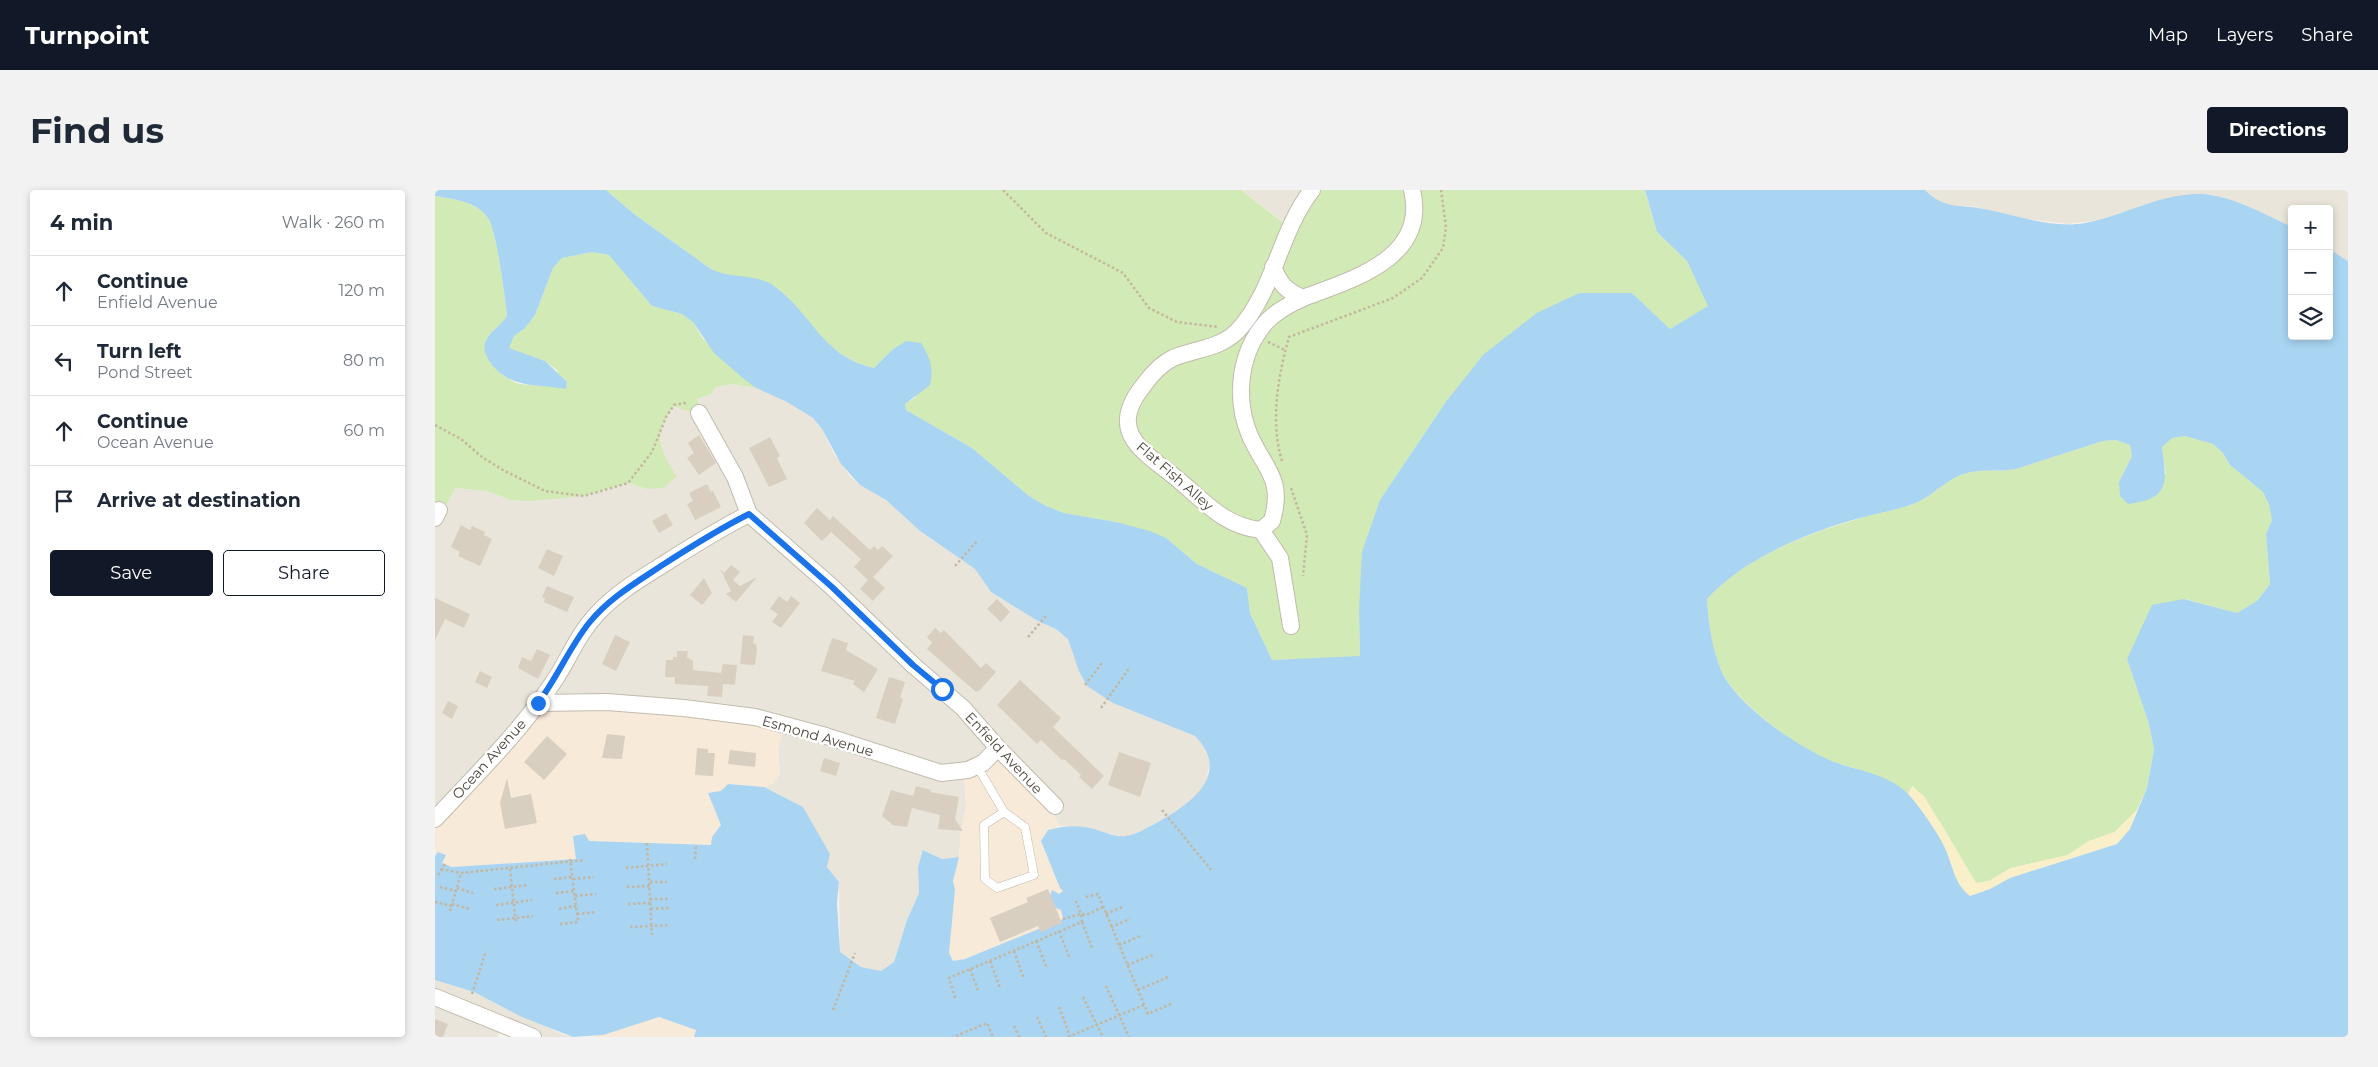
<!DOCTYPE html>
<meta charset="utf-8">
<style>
body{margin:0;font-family:Montserrat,sans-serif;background:#f2f2f3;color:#1f2937}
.controls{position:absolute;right:15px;top:15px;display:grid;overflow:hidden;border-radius:5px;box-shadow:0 2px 8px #0003}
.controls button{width:45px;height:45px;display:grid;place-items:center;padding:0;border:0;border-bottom:1px solid #e0e1e3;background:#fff;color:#1f2937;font:25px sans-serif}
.stop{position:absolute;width:15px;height:15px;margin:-11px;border:4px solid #1a73e8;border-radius:50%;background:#fff}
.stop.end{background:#1a73e8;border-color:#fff;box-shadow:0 1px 5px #0008}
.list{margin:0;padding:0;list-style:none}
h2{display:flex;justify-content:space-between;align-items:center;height:65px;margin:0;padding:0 20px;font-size:21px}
h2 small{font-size:16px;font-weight:400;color:#747a83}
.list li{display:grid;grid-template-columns:32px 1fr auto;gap:15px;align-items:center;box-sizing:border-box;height:70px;padding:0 20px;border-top:1px solid #e0e1e3}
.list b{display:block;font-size:19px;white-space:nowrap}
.list p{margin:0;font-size:16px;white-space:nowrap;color:#747a83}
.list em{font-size:16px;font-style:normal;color:#747a83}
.actions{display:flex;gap:10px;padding:15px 20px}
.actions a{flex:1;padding:11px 0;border:1px solid #111827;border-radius:5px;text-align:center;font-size:18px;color:#111827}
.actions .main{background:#111827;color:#fff}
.icon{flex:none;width:28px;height:28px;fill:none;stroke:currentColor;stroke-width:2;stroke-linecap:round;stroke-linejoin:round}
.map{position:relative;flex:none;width:1913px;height:847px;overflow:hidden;border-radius:5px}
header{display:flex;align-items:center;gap:30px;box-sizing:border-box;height:70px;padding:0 25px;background:#111827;color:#fff}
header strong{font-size:24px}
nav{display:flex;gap:28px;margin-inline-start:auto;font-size:18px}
.intro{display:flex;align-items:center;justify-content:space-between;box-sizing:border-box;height:120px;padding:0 30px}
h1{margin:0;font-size:35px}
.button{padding:12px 22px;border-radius:5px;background:#111827;color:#fff;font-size:18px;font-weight:700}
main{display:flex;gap:30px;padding:0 30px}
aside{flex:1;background:#fff;border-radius:5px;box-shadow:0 2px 8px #0003}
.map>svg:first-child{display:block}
</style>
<header>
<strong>Turnpoint</strong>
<nav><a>Map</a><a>Layers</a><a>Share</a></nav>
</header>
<div class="intro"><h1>Find us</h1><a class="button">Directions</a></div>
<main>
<aside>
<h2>4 min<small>Walk · 260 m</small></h2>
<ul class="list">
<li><svg class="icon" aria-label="ahead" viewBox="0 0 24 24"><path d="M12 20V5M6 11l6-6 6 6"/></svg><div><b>Continue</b><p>Enfield Avenue</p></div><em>120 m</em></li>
<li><svg class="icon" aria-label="left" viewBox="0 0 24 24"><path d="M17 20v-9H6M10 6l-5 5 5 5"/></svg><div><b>Turn left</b><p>Pond Street</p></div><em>80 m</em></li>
<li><svg class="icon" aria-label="ahead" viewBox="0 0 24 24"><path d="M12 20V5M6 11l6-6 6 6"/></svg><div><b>Continue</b><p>Ocean Avenue</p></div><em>60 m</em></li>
<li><svg class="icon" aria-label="arrive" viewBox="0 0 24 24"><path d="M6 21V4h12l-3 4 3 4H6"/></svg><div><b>Arrive at destination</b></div></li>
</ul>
<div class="actions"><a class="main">Save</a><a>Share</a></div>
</aside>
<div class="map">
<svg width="1913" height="847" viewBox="0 0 1913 847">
<rect width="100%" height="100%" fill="#f6f3ec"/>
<g fill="#eae5da">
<polygon points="806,0 877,0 855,37"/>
<polygon points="1490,0 1913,0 1913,71 1894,59 1894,19 1857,19 1857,37 1801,13 1765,4 1730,10 1663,30 1633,34 1592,29 1537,16 1522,17 1506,13"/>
<polygon points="298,194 321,198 352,212 378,228 387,239 398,262 414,285 425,295 451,310 485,341 540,379 556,402 603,431 621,439 634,449 639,464 678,513 760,546 769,556 775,573 771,591 764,603 742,622 702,643 690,647 641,636 625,636 609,609 529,583 531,618 526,640 524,667 507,669 489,660 483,677 484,703 472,730 459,772 446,781 426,777 405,762 404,692 392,677 377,634 368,617 329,597 338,593 345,583 343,560 349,536 0,631 0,321 9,319 20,298 52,301 76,310 149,306 193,293 212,299 242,286 227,264 225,242 231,227 239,215 267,227 262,209 276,204 281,197"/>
<polygon points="0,790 39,802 129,845 138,847 102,847 70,834 62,847 0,847"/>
</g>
<g fill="#f7ead8">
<polygon points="173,512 349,536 343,560 345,583 338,593 329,597 293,594 286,635 277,647 276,655 154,651 141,669 16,677 7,673 11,665 3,662 0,666 0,631 101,517"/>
<polygon points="558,565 606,605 625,636 613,640 606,651 625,698 629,701 624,704 628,729 530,769 518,772 514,763 520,700 518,691 524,667 526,640 531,618 529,583"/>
<polygon points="224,827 261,840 259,847 158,847"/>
</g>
<g fill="#d2eab5">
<path d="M171,0H806L854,37L877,0H1210L1222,42L1252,71L1274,116L1235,139L1197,103L1010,213L945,310L924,420L925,467L837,470L815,423L812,398L762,374L731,348L681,332L629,323L611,316L594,306L537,258L471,220L470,214L481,207L457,160L439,178C405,170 385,147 363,121C356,112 348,102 339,96C320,84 295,90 276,79L199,24Z"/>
<path d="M0,6C17,9 42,11 53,28C62,42 70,107 72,127C65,137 53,141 50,153C46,169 72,192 86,194C95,196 105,195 114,196L123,181L110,171L73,158L79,146L90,138L100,125L118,78L127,68L157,62L174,65L217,116L247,124L258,132L268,149L321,198L298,194L281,197L276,204L262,209L268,227L239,216C218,244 223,258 242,286L229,298L212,299L193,293L149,306L95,311L76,310L52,301L20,298L9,319L0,321Z"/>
<path d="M1750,246L1778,254L1788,263L1795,275L1828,302L1834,315L1837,330L1831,344L1835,394L1822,411L1802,423L1750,409L1692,469L1714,534L1719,559L1712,598L1702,620L1680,642L1654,651L1633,665L1576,678L1554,691L1541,693L1505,632L1478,596L1473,604C1451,584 1421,580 1393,570C1362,557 1300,512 1286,480C1277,459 1273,431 1272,409C1310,366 1375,343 1429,327C1446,322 1472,318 1487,310C1504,301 1516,285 1536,282C1551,279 1566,282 1581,279L1668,251L1681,250L1695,255L1697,266L1684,292L1731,284L1727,257L1736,248Z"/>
</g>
<polygon fill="#f9efc9" points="1477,596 1489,606 1541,693 1554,691 1576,678 1633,665 1654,651 1680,642 1702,620 1695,639 1682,654 1575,688 1555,699 1535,706 1525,699 1509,656 1473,604"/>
<path fill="#a9d4f2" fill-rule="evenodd" d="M0,0H171L199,24L276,79C296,90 319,82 339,96C378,124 385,165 439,178L457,160L471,151L486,153C495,168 499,177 495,195L470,214L471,220L537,258L594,306L611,316L629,323L681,332L715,341L731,348L762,374L812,398L815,423L837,470L925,466L924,420L927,362L945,310L1010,213L1049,164L1102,123L1144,103H1197L1235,139L1273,116L1252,71L1222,42L1210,0H1490C1510,20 1524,14 1549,19C1581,25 1617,39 1650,33C1688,26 1724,4 1764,4C1796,5 1829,24 1857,37V146H1894V59L1913,71V847H259L261,840L224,827L168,845L138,847L87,827L39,802L0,790V666L3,662L11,665L7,673L17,677L141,669L138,646L150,644L154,651L276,655L277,647L286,635L273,603L286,601L293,594L329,597L368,617L395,664L392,677L404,692L402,713L405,762L426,777L446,781L459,772L472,730L484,703L483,677L488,660L507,669L524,667L518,691L520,700L514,763L518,771L530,769L628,729L626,720L612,714L617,700L624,704L628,701L625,698L606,651L613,640C627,636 640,635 654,638C666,640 680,648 691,646C703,644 713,637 723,632C756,614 797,584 760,546L678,513L652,496L644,481L633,449L621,439L603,431L556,402L540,379L485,341L451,310L425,295L406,274L387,239L378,228L352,212L321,198L309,189L279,163L258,132L247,124L217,116L174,65L157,62L127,68L118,78L100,125L90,138L79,146L74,158L110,171L132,192L131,199C100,193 75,200 54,171C51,166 48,158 50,153C54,141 65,137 72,126C70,107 62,42 53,28C42,11 17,9 0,6ZM1750,246L1778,254L1788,263L1795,275L1828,302L1834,315L1837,330L1831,344L1835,394L1822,411L1802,423L1749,409L1717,415L1692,469L1714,534L1719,559L1712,598L1695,639L1682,654L1575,688L1555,699L1535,706C1518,693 1518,674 1509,656C1503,643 1483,614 1472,603C1453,584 1424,581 1399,572C1365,559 1300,514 1286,480C1277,458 1273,431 1272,409C1307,370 1365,346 1414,331C1437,324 1461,321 1483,312C1502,303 1514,286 1536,282C1551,279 1566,282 1581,279L1668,251L1681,250L1695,255L1697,266L1684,292L1685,306L1693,314C1735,309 1732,293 1727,257L1737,248Z"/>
<g fill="#d8cfc1">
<polygon points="264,245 281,273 264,285 252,268 259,263 253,253"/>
<polygon points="335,247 345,266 342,268 352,289 334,297 314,258"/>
<polygon points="272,294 276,302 278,301 286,317 260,330 252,314 258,311 254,303"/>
<polygon points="382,318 395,330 398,326 435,360 439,356 443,360 447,356 458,366 438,387 450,398 438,411 425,399 433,390 419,377 426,369 396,342 387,351 369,333"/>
<polygon points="231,323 238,335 224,343 217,331"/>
<polygon points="26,335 35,340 37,336 50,342 49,345 57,349 45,376 23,366 25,362 16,357"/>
<polygon points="112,359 128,366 119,386 103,378"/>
<polygon points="296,375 305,382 298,390 305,396 322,387 301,412 291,404 296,401 285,379 289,383"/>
<polygon points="269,388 277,403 267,415 255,405"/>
<polygon points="112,396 139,407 132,422 109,412 110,408 107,407"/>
<polygon points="344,406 352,412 356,406 365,413 346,438 337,432 343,424 335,419"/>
<polygon points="0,408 35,424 29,438 10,429 0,450"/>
<polygon points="562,409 575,422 566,432 552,419"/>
<polygon points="500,438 506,443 509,440 546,478 551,473 561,482 545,500 541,502 492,459 497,453 492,447"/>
<polygon points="180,445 195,452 181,481 167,474"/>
<polygon points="308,445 319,446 318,453 321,454 322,460 320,475 305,474"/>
<polygon points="397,448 413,453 411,460 443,479 429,502 418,494 420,491 386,481"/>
<polygon points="102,459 115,465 103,489 83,478 87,467 96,471"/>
<polygon points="242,461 253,461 252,467 258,471 258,480 286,483 288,474 302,475 300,495 288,494 287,507 272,506 273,496 240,494 240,487 230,487 231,470 238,470 238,467 242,467"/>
<polygon points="45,481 57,487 52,498 40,492"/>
<polygon points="454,487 470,492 465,508 468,509 460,534 441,528"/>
<polygon points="585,490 626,528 618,537 669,586 657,599 644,587 646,585 629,569 627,570 606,550 602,554 562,515"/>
<polygon points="13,511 23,516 17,529 7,523"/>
<polygon points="172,544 190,546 187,569 167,568"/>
<polygon points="112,546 132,564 109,590 89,572"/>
<polygon points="262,558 273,559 273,563 280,563 278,586 260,585"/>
<polygon points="295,560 321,563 320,577 293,574"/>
<polygon points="684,562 716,573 705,607 673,595"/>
<polygon points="389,568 405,573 401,586 385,581"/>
<polygon points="72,588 76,608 96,604 102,633 70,639 65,613"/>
<polygon points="481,596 496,600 495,602 524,607 520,629 528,641 503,639 505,625 477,618 472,637 458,635 447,626 456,600 478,606"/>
<polygon points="613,699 627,733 606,742 603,736 565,752 555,728 593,712 591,708"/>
<polygon points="0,829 13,834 8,847 0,847"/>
</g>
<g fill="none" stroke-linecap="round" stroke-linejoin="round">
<defs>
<polyline id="lane" points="542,576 569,622 549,635 550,689 562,698 599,685 590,637 569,622"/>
<g id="street">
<path d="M838,77C845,94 851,101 868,108C915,90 994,69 977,0"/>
<polyline points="264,223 300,287 314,324 397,397 478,475 528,518 563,558 620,616"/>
<polyline points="0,328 4,320"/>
<path d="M826,340L837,331C849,289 831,281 815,246C799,208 804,162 832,131C842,121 855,114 868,108"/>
<path d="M856,436L845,368L826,340C786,336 765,306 735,283C701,257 675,238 708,196C716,185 725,174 738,168C762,158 788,159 806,137C840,97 845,41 877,0"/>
<polyline points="103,513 172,512 249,518 320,527 391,546 506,583 533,580 548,573 563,558"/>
<path d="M0,629C40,586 84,543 117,494C134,470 141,446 162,424C181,403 205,389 229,374C257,356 284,339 314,324"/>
<polyline points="0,807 98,847"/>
</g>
</defs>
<use href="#lane" stroke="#c2bbae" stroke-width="9"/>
<use href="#street" stroke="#c2bbae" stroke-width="18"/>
<g stroke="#c4b79f" stroke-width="2.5" stroke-dasharray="2.5 2.5" stroke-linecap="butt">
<polyline points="568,0 611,43 688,83 714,118 742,132 783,137"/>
<polyline points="833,152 850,160"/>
<polyline points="0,235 26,249 47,267 68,280 110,301 149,306 193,293 217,262 231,227 239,215 249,213 253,214"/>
<path d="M847,271C835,232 843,186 854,147L958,108L987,88L1008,58L1011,37L1006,0"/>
<polyline points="856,298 872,345 868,386"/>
<polyline points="520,376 542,351"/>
<polyline points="593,447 611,426"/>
<polyline points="650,495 667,473"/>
<polyline points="666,518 695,477"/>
<polyline points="727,620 777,681"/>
<polyline points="212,653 217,745"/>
<polyline points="260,669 261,655"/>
<polyline points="10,674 7,679 26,683 149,670"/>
<polyline points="191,678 232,674"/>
<polyline points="75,679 81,734"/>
<polyline points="3,685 7,679"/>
<polyline points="119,689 137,687"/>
<polyline points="138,689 159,687"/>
<polyline points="215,692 232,692"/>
<polyline points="5,697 21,701"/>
<polyline points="192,697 215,696"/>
<polyline points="22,698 38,703"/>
<polyline points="59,699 94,695"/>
<polyline points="121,703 139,701"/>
<polyline points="140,706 161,704"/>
<polyline points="651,707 663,704 713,824 738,813"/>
<polyline points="215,709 234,709"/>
<polyline points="0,712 17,716"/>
<polyline points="17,714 35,719"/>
<polyline points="193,714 216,713"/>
<polyline points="61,715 97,710"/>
<polyline points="124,719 141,716"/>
<polyline points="216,719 234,718"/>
<polyline points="15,721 26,683"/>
<polyline points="142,724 162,722"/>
<polyline points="671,724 687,717"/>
<polyline points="628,729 646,724 651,725 668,717"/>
<polyline points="62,730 98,726"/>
<polyline points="647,732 657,758"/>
<polyline points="125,734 143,732 135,669"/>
<polyline points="195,737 235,735"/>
<polyline points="676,737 695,729"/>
<polyline points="624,741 635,769"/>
<polyline points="601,751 612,778"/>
<polyline points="684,755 705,746"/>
<polyline points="579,761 589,789"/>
<polyline points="555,771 565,798"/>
<polyline points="692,775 718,765"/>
<polyline points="535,779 543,800"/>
<polyline points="671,796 694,847"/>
<polyline points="703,800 733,787"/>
<polyline points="37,804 51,761"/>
<polyline points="648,807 668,847"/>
<polyline points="520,808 514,788 647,732 646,724 641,711"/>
<polyline points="624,817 635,846"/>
<polyline points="398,820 420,763"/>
<polyline points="602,827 611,847"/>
<polyline points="579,836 584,847"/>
<polyline points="521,846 552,833 558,847"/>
<polyline points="633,847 709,815"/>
</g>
<use href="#lane" stroke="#fff" stroke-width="8"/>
<use href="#street" stroke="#fff" stroke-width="16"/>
</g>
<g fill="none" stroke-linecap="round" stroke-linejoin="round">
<path stroke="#1a73e8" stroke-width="6" d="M103,513C122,488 134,458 154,433C174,408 202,392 229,374C257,356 284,339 314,324L397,397L478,475L507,499"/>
</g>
<g text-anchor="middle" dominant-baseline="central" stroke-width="5" stroke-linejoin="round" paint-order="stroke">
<g font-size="14" fill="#4b4439" stroke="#fff">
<text transform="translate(740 286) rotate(41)">Flat Fish Alley</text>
<text transform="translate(383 546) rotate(16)">Esmond Avenue</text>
<text transform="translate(569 563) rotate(47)">Enfield Avenue</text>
<text transform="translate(54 569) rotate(-48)">Ocean Avenue</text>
</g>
</g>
</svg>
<div class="controls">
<button>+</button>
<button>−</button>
<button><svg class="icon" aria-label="layers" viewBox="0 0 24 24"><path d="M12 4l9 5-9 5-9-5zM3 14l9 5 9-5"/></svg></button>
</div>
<div class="stop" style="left:507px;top:499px"></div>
<div class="stop end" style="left:103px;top:513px"></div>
</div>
</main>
